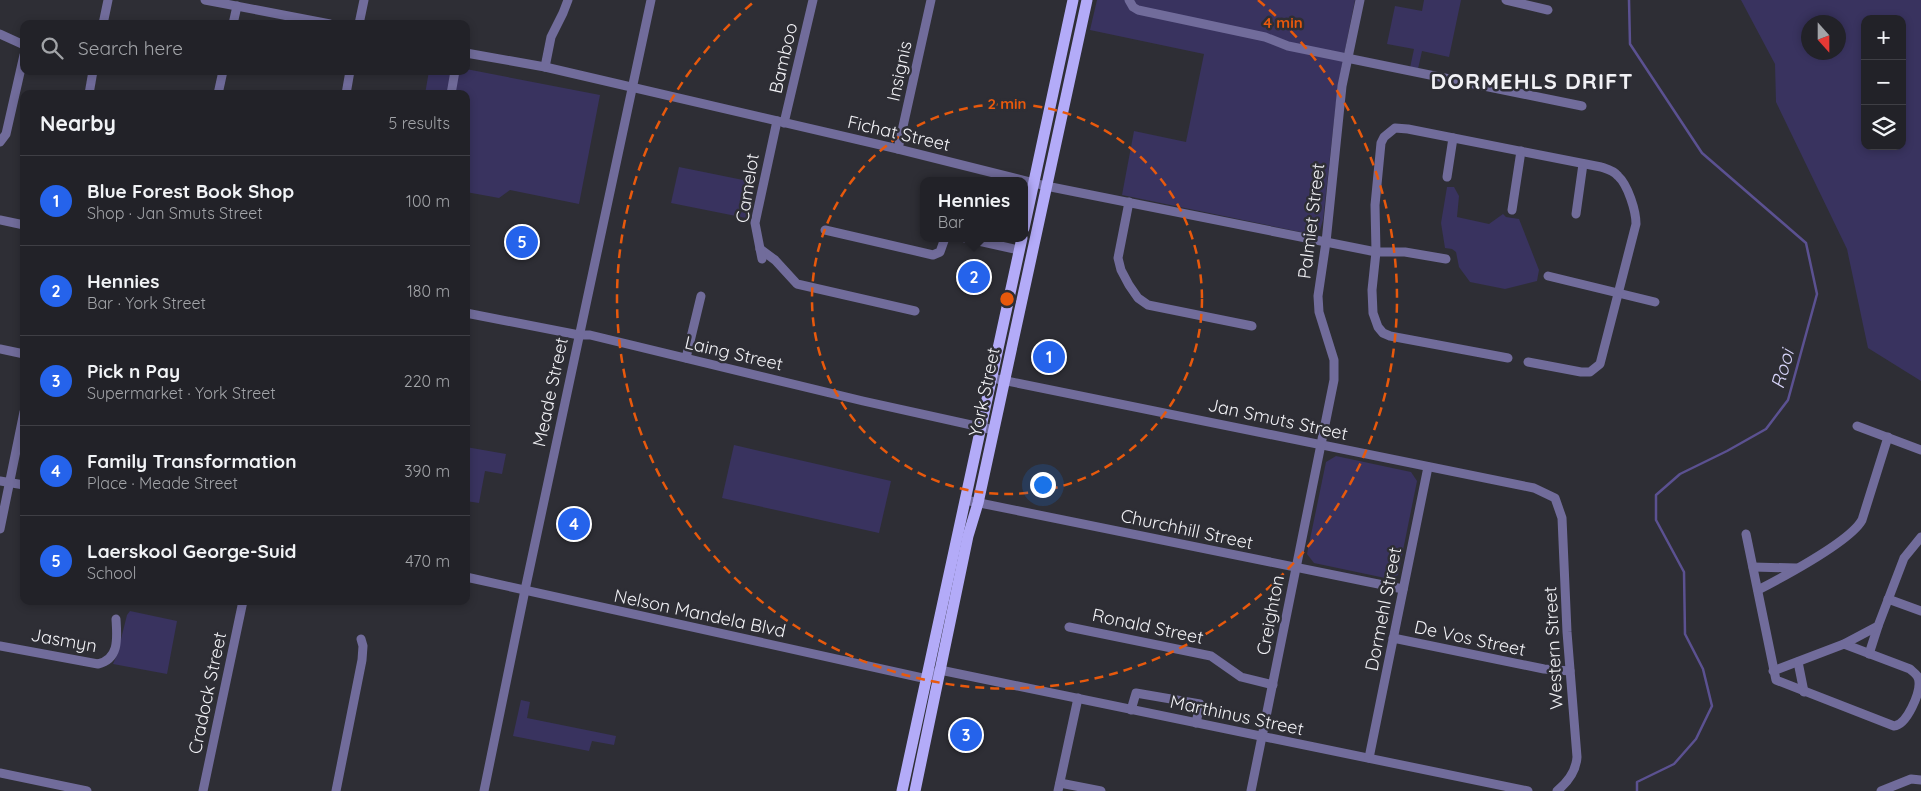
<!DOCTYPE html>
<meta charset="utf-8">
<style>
body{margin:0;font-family:Quicksand,sans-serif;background:#2e2f34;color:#f1f3f6}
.controls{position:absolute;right:15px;top:15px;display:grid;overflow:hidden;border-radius:10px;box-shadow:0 2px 8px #0003}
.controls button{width:45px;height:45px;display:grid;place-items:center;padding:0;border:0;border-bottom:1px solid #3f3f45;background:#222228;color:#f1f3f6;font:25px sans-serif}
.compass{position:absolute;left:1801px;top:15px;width:45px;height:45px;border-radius:50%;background:#222228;box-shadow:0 2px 8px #0003;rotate:159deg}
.you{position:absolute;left:1042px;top:484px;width:18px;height:18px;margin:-12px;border:4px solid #fff;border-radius:50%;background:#1a73e8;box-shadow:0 0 0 8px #1a73e833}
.badge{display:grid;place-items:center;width:32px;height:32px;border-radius:50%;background:#2563eb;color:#fff;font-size:16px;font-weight:700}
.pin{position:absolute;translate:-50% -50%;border:2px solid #fff;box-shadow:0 1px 5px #0006}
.popup{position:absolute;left:920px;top:177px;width:108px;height:65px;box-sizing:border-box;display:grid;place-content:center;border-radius:10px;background:#222228;filter:drop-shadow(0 1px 4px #0005);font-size:16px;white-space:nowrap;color:#a2a4a8}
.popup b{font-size:19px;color:#f1f3f6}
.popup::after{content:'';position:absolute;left:50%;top:100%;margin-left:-10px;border:10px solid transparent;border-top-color:#222228}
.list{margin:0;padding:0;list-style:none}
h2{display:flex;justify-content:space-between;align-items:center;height:65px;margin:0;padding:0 20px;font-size:21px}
h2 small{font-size:16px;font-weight:400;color:#a2a4a8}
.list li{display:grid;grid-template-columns:32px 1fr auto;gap:15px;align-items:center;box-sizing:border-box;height:90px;padding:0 20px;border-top:1px solid #3f3f45}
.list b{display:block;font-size:19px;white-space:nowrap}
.list p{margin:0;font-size:16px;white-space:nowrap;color:#a2a4a8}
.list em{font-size:16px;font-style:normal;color:#a2a4a8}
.icon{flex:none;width:28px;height:28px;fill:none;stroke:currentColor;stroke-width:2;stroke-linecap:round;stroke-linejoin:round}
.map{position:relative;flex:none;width:1921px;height:791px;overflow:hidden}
.search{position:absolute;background:#222228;box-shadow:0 2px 8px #0003;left:20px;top:20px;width:450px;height:55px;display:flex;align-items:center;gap:12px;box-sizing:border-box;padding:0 18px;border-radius:10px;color:#a2a4a8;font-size:19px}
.panel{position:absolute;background:#222228;box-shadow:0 2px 8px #0003;left:20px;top:90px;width:450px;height:515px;border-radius:10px}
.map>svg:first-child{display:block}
</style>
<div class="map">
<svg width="1921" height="791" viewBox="0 0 1921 791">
<rect width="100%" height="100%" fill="#2e2e35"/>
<g fill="#39335f" fill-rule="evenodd">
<polygon points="1097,0 1355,0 1338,85 1323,220 1320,230 1310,234 1122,195 1134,131 1186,142 1204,54 1090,30"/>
<polygon points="1424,0 1461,0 1449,57 1422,51 1418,69 1410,68 1414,49 1387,44 1395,6 1422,11"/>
<path d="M1741,0H1921V381L1868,348L1847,249L1776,102L1775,64ZM1865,19H1902V146H1865ZM1808,22H1838V52H1808Z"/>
<polygon points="466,69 600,95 579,204 510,190 499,198 466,192 466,94 454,94 459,71 466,71"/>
<polygon points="429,71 452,71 448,94 425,94"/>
<polygon points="679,167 753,182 746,218 671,203"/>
<polygon points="1447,187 1454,187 1459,196 1457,217 1489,224 1503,214 1506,217 1519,219 1539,270 1537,281 1505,289 1470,282 1459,267 1456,252 1452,249 1445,248 1441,223"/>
<polygon points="734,445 891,481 879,533 722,498"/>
<polygon points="466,447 506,454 502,474 485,471 479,503 466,501"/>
<polygon points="1336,456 1411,472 1417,481 1398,575 1390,579 1314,563 1307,554 1326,462"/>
<polygon points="130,611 177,621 167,674 113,664 117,655 127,615"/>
<polygon points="521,700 530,702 527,718 616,736 614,745 592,741 589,751 513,736"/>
</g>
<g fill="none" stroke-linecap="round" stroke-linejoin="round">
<polyline stroke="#5b5191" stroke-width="2.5" points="1629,0 1630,44 1702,153 1806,243 1817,294 1788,400 1766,429 1727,451 1680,474 1656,495 1656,520 1684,572 1685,634 1703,669 1712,706 1696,739 1674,764 1637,782 1637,791"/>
<g stroke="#716c9b" stroke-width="9">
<polyline points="205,0 330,24"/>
<polyline points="1129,0 1133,7 1138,10 1265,37 1288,46 1582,106"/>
<polyline points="1506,0 1548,10"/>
<polyline points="103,24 108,0"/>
<polyline points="233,24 237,6"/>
<polyline points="359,24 364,0"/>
<polyline points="0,34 24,45"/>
<polyline points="466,53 545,67 898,149 1046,186 1376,252 1405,252 1446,259"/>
<polyline points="545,67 551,37 563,13 568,0"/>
<polyline points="89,94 93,71"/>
<polyline points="218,94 223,71"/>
<polyline points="346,94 350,71"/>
<polyline points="451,94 455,71"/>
<polyline points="784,123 813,0"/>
<polyline points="0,142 6,134 24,55"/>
<polyline points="898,149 931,0"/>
<polyline points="1447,177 1453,138"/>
<polyline points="1129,202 1118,258 1121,270 1129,285 1138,298 1148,305 1252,326"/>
<polyline points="1512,210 1521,151"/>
<polyline points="1576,214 1583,164"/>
<polyline points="0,220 24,225"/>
<polyline points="825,230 933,255 940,252 945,238"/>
<polyline points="965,238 1019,250"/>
<polyline points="760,249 775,260 797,284 915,311"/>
<polyline points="762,259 755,223 777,121"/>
<polyline points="1548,276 1655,302"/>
<polyline points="466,313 579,335 590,335 863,401 994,430"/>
<polyline points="0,349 24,354"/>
<polyline points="686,358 701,296"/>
<path d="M1508,358L1390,336L1383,333L1378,327L1373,313L1372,290L1376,252L1375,205L1381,143L1384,137L1395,128L1408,129L1601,167C1607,169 1613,170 1618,176C1628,185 1636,211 1636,224L1600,364L1590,372H1581L1528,362"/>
<path d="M992,378L1534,488L1555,498L1562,518L1567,632L1577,757C1576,772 1568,782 1557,791"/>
<polyline points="1857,426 1921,450"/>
<polyline points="0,481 24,485"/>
<polyline points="965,500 1403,589"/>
<polyline points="0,529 24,412"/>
<path d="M1746,534L1776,680L1894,726C1907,725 1920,693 1919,682C1919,675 1914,673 1910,669L1844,644"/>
<polyline points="1753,567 1796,568"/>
<polyline points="466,577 927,679 940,670 1528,791"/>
<path d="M1758,590C1781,578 1850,542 1862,520L1888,437"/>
<polyline points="1888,599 1921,611"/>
<polyline points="1069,627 1211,656 1241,677 1273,685"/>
<polyline points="1393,638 1544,669 1570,671"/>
<path d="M0,646L98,664C120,659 117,637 116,619"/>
<polyline points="1869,654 1878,626"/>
<polyline points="1798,662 1804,692"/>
<polyline points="1773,671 1844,644 1878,626 1904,558 1921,537"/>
<polyline points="1131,710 1136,693 1200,704 1196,723"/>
<polyline points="1369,758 1428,467"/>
<polyline points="0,773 87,791"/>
<polyline points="1060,783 1101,791"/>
<polyline points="203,791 243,601"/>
<polyline points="336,791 362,660 363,646 361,639"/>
<polyline points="484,791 525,590 651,0"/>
<polyline points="1058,791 1078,698"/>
<polyline points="1251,791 1334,380 1334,360 1319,312 1318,296 1326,242 1342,86 1360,0"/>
<polyline points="1881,791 1911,779 1921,780"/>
</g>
<g stroke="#b3abf8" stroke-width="11">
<polyline points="1024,228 1073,0"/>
<polyline points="902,791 1022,238"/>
<polyline points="915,791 968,536 978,503 1087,0"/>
</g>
</g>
<g fill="none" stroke="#e8590c" stroke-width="2.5" stroke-dasharray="9 6">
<circle cx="1007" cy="299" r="195"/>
<path d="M1258 0A390 390 0 1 1 756 0"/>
</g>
<g text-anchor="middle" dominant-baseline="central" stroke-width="5" stroke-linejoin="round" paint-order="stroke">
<g font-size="18" fill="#f1f1f5" stroke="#2e2e35">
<text transform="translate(783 58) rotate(-77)">Bamboo</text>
<text transform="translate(899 71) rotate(-78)">Insignis</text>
<text transform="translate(899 133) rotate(13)">Fichat Street</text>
<text transform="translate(747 188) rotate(-81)">Camelot</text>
<text transform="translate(1311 221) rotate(-83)">Palmiet Street</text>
<text transform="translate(734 353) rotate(13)">Laing Street</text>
<text transform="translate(550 392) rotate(-78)">Meade Street</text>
<text transform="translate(984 392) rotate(-78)">York Street</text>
<text transform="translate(1278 419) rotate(12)">Jan Smuts Street</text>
<text transform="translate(1187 529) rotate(12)">Churchhill Street</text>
<text transform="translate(1383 609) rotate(-79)">Dormehl Street</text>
<text transform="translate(700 613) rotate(12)">Nelson Mandela Blvd</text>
<text transform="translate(1270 615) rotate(-79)">Creighton</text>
<text transform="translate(1148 626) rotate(12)">Ronald Street</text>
<text transform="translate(1470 638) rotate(12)">De Vos Street</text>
<text transform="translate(64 640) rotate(10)">Jasmyn</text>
<text transform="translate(1553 648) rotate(-93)">Western Street</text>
<text transform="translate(207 693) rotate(-78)">Cradock Street</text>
<text transform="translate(1237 715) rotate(12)">Marthinus Street</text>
</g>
<g font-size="19" font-style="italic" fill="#d9d6fc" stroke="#2e2e35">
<text transform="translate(1782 369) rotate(-74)">Rooi</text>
</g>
<g font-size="22" font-weight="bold" letter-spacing="1" fill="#f1f1f5" stroke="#2e2e35">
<text x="1532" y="81">DORMEHLS DRIFT</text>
</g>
</g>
<circle cx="1007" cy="299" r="8" fill="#e8590c" stroke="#2e2e35" stroke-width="2.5"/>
<g font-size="15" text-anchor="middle" font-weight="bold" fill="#e8590c" stroke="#2e2e35" stroke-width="5" stroke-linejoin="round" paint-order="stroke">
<text x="1283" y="28">4 min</text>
<text x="1007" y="109">2 min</text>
</g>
</svg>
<div class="controls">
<button>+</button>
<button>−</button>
<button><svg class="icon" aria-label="layers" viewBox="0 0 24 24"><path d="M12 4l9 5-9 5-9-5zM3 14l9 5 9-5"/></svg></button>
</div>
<svg class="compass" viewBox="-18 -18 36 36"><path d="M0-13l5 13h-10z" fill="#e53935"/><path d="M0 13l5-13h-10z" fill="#a2a4a8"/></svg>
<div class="you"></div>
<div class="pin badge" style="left:1049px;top:357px">1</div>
<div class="pin badge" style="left:974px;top:277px">2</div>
<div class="popup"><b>Hennies</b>Bar</div>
<div class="pin badge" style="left:966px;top:735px">3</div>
<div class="pin badge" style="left:574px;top:524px">4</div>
<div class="pin badge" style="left:522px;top:242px">5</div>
<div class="search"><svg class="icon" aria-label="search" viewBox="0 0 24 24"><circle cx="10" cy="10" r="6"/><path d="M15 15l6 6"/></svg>Search here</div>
<section class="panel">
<h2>Nearby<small>5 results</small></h2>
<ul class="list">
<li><span class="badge">1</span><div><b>Blue Forest Book Shop</b><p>Shop · Jan Smuts Street</p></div><em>100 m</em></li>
<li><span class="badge">2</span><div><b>Hennies</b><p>Bar · York Street</p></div><em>180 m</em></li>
<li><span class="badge">3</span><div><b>Pick n Pay</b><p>Supermarket · York Street</p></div><em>220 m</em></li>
<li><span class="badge">4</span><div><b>Family Transformation</b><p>Place · Meade Street</p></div><em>390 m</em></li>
<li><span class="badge">5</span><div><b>Laerskool George-Suid</b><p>School</p></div><em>470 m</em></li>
</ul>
</section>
</div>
